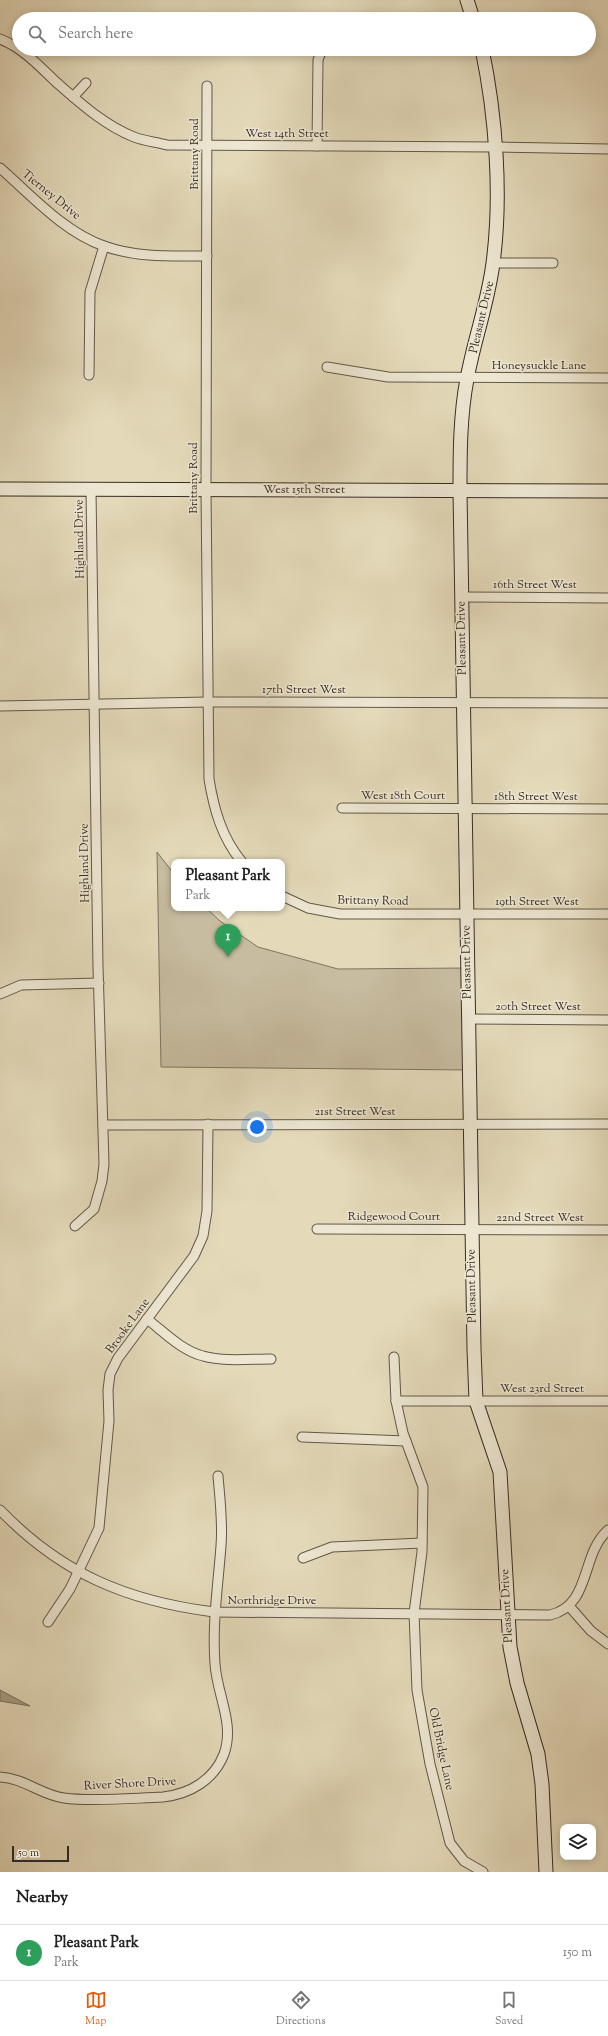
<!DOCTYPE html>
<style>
body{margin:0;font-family:"Sorts Mill Goudy",serif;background:#f6f6f6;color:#222}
.controls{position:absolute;right:12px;bottom:12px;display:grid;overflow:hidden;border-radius:8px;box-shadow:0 2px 10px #0003}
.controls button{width:36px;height:36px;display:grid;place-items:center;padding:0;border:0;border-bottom:1px solid #e0e0e0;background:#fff;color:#222;font:20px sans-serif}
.scale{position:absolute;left:12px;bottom:10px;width:57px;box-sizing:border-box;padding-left:4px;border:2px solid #372c23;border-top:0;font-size:11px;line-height:14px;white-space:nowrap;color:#372c23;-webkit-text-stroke:3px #ede7d2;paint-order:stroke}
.you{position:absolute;left:257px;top:1127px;width:14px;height:14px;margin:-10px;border:3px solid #fff;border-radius:50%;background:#1a73e8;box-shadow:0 0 0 6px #1a73e833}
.badge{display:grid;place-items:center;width:26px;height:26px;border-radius:50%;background:#ea580c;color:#fff;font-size:13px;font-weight:700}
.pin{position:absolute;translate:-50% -33px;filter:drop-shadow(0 1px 2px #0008)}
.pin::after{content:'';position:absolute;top:21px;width:14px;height:12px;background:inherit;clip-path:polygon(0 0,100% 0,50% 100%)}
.popup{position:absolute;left:171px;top:859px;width:114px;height:52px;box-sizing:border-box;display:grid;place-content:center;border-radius:8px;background:#fff;filter:drop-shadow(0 1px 3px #0005);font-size:13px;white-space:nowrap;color:#767676}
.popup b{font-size:15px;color:#222}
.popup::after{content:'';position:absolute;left:50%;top:100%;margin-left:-8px;border:8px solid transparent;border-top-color:#fff}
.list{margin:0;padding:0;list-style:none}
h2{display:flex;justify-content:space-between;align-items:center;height:52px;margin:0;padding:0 16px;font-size:17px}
h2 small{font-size:13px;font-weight:400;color:#767676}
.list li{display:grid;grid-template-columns:26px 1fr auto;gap:12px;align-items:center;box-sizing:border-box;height:56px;padding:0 16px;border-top:1px solid #e0e0e0}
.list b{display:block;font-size:15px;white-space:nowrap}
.list p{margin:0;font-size:13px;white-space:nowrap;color:#767676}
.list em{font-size:13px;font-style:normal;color:#767676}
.icon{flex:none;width:22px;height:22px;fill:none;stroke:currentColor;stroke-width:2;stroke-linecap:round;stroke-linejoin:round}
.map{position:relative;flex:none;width:608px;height:1872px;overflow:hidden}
.search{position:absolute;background:#fff;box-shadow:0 2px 10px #0003;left:12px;right:12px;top:12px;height:44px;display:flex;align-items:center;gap:10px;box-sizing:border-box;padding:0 14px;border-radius:22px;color:#767676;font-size:15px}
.sheet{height:108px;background:#fff}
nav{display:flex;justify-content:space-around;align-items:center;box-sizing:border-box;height:56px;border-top:1px solid #e0e0e0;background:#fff;font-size:11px;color:#767676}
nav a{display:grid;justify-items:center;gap:2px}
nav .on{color:#ea580c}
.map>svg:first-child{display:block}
</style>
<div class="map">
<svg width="608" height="1872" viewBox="0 0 608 1872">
<rect width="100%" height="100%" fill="#e4daba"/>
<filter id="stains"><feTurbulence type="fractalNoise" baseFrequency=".005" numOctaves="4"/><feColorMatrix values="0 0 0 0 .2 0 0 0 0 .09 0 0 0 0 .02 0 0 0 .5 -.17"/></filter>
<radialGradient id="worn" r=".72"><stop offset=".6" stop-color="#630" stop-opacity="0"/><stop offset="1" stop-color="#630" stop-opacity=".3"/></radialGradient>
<polygon fill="#c7bca0" stroke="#7f7462" points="157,852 174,874 174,908 206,908 220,921 258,947 338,969 467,968 469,1070 161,1067"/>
<polygon fill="#a99f87" stroke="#7b715f" points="0,1690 30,1706 0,1701"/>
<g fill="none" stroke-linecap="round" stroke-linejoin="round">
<defs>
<g id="street">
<path d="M0,39C23,48 39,66 56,82C80,103 104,125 134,137C144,141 156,142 167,145L495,147L608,149"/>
<path d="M207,86L206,490L209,779C214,810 222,838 242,862"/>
<polyline points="73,97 86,83"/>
<polyline points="317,146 318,60 322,49"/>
<path d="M0,168C32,196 64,232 104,246C137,258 173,256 207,256"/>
<polyline points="493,263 553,263"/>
<polyline points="327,367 388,377 608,378"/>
<polyline points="89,375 90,292 104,246"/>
<polyline points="461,597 608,598"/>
<polyline points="0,706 208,702 608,703"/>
<polyline points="342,808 608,809"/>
<polyline points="282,896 308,908 340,914 608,914"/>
<polyline points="0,994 21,985 99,983"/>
<polyline points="468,1019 608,1020"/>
<polyline points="103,1125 608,1124"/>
<polyline points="75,1226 94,1209 102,1181 104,1164 98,967 91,490"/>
<polyline points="317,1229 608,1230"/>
<path d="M147,1319C164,1332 182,1351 203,1356C225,1362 249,1359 271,1359"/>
<polyline points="394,1357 396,1401"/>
<polyline points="302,1437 406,1441"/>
<path d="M0,1510C62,1574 127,1601 214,1612L550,1615C592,1605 580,1555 608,1530"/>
<polyline points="303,1558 332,1547 422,1543"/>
<polyline points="569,1606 591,1631 608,1644"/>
<polyline points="48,1622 70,1589 99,1528 109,1421 108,1390 110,1374 118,1358 194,1256 203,1236 207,1211 208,1124"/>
<path d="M0,1777C24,1778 41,1795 64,1798C92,1802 133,1798 163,1797C190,1794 214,1780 224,1754C235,1724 217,1695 215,1664C212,1624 218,1586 221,1546C223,1523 220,1500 218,1476"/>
<polyline points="483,1872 464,1861 450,1843 430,1764 417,1690 414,1613 422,1552 423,1487 403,1433 396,1401 608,1401"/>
</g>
<g id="secondary">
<polyline points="467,0 473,19"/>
<path d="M482,49C496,116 502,196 493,263C488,303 474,340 467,379C460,416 460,453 460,491L474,1349L476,1401L500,1472L510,1647L517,1683L538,1754L542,1784L546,1872"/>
<polyline points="0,489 608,491"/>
</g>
</defs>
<use href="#street" stroke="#625849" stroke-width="11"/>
<use href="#secondary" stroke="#372c23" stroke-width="15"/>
<use href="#street" stroke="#ede7d2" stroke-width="9"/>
<use href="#secondary" stroke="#ede7d2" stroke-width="13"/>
</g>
<g text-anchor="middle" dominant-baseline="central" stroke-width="3" stroke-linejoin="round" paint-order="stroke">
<g font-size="12" fill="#372c23" stroke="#ede7d2">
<text x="287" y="134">West 14th Street</text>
<text transform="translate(195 154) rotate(-90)">Brittany Road</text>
<text transform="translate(51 195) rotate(39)">Tierney Drive</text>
<text transform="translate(482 317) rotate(-77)">Pleasant Drive</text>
<text x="539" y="366">Honeysuckle Lane</text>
<text transform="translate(194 478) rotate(-90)">Brittany Road</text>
<text x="304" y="490">West 15th Street</text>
<text transform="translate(80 539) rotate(-91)">Highland Drive</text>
<text x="535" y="585">16th Street West</text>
<text transform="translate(462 638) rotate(-91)">Pleasant Drive</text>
<text x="304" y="690">17th Street West</text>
<text x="403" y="796">West 18th Court</text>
<text x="536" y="797">18th Street West</text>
<text transform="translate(85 863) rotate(-91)">Highland Drive</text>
<text transform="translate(373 901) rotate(1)">Brittany Road</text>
<text x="537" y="902">19th Street West</text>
<text transform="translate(467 962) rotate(-91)">Pleasant Drive</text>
<text x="538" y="1007">20th Street West</text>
<text x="355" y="1112">21st Street West</text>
<text x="394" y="1217">Ridgewood Court</text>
<text x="540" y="1218">22nd Street West</text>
<text transform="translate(472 1286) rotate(-91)">Pleasant Drive</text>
<text transform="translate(128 1326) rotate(-54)">Brooke Lane</text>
<text x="542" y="1389">West 23rd Street</text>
<text x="272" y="1601">Northridge Drive</text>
<text transform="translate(507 1606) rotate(-93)">Pleasant Drive</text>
<text transform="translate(441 1749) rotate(78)">Old Bridge Lane</text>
<text transform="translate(130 1784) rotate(-3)">River Shore Drive</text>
</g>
</g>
<rect width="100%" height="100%" filter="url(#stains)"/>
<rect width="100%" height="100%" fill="url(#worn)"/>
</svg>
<div class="controls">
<button><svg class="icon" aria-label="layers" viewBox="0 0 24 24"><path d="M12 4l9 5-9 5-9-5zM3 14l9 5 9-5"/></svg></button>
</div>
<div class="scale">50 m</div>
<div class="you"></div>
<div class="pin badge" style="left:228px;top:957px;background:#2e9e5b">1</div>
<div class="popup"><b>Pleasant Park</b>Park</div>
<div class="search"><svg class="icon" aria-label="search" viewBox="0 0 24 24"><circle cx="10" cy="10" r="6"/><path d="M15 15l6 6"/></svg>Search here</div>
</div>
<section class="sheet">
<h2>Nearby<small></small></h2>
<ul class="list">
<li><span class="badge" style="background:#2e9e5b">1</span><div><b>Pleasant Park</b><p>Park</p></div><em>150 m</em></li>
</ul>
</section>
<nav>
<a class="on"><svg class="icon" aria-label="map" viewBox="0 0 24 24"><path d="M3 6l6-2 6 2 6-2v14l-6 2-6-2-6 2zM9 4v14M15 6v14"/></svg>Map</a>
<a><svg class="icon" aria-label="directions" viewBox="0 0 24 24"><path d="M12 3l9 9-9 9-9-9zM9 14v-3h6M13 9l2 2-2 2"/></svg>Directions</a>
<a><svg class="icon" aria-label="saved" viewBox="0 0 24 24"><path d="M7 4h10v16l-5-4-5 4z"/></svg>Saved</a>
</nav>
